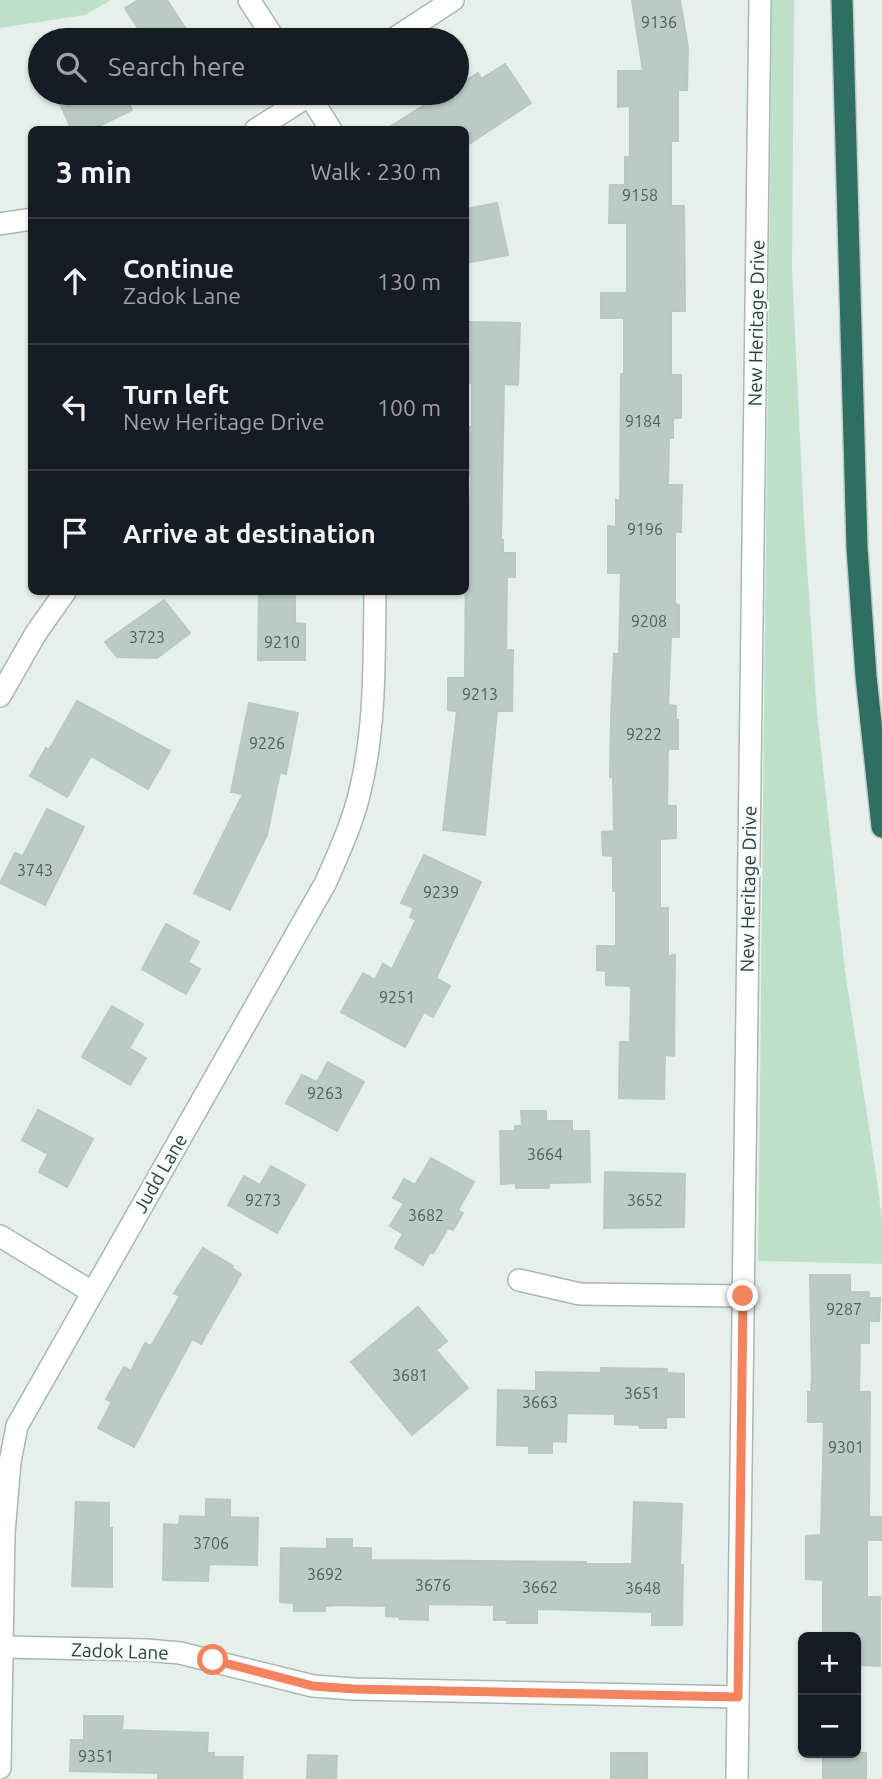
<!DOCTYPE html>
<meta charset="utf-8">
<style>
body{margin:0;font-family:Ubuntu,sans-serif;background:#20242c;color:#f1f3f6}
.controls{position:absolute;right:21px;bottom:21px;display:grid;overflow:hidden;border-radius:10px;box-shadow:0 2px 5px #0004}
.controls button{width:63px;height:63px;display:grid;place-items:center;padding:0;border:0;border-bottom:2px solid #363941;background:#171b24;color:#f1f3f6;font:35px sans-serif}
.stop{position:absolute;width:21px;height:21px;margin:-16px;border:5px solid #f4845f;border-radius:50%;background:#fff}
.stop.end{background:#f4845f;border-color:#fff;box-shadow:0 2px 7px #0008}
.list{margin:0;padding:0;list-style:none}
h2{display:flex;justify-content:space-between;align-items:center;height:91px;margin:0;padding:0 28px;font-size:30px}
h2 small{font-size:23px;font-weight:400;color:#9ea1a6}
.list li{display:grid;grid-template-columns:46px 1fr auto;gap:21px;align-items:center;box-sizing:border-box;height:126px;padding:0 28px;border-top:2px solid #363941}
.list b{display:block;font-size:26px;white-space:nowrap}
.list p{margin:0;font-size:23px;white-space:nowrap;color:#9ea1a6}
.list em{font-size:23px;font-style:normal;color:#9ea1a6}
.icon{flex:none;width:38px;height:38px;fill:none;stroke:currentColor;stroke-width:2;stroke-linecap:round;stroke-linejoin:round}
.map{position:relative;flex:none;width:882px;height:1779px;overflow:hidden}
.search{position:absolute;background:#171b24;box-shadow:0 2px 5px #0004;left:28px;top:28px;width:441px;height:77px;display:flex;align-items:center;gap:18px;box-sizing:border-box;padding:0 24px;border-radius:38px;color:#9ea1a6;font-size:26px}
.panel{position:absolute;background:#171b24;box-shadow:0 2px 5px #0004;left:28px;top:126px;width:441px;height:469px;border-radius:10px}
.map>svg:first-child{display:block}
</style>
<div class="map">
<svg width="882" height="1779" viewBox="0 0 882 1779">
<rect width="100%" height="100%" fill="#e6efeb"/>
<g fill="#bfe0c8">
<polygon points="0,0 111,0 85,15 0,28"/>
<polygon points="772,0 794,0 792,270 804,521 817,713 845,971 878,1187 882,1222 882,1264 758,1261"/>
</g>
<g fill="#bbcac4" stroke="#b8c9c2" stroke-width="2">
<polygon points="138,0 167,0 193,40 146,40 125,8"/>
<polygon points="632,0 680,0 688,48 687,90 678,90 678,141 671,141 671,206 684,206 685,311 671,311 671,375 681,375 681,418 673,418 673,438 669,438 668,485 682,485 681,532 675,532 675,604 679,605 679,637 671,637 668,705 676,706 676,720 678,720 678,749 668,749 667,806 676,806 676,838 660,839 660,908 668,908 668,956 675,955 674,1056 665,1055 664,1099 619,1098 620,1042 630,1042 631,986 606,985 606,971 597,970 597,946 616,946 616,891 613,891 613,856 603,855 602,832 614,831 613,777 610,777 611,719 614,654 619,654 621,573 608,573 608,526 616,527 616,500 620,500 621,374 624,374 624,318 601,318 601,293 627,293 627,223 609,223 610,185 625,185 625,157 630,157 630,106 618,107 618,71 643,71"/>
<polygon points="505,64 531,103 466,146 466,130 385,130 429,102 423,93 457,93 457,86 478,73 481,79"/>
<polygon points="55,93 123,93 132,110 91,130 72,130"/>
<polygon points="497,203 508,255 466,263 466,209"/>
<polygon points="469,322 520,323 518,385 504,384 501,540 503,540 503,553 515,553 515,577 507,577 506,650 513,650 512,711 497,711 485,835 443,830 457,711 448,710 448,678 465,678 466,540 469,540 471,476 466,475 466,427 472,427 472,383 466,383 466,339 469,339"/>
<polygon points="259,592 295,592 295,623 305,624 305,660 258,660"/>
<polygon points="164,600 190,633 157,658 117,657 105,642"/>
<polygon points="77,701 170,751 148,789 91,756 67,797 30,776 46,748 49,750"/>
<polygon points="249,703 298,713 286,774 280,772 267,835 230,910 194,893 243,794 231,792"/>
<polygon points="47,809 84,827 45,905 0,883 15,853 23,856"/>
<polygon points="424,855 481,882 436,978 450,986 433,1017 424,1012 405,1047 341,1012 363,973 375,980 383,964 392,969 416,920 410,917 414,908 401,903"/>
<polygon points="166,924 199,942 188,962 200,969 186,994 142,969"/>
<polygon points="112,1006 143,1024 129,1048 146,1058 130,1085 82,1057"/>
<polygon points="328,1062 364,1082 337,1131 286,1103 302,1075 317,1082"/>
<polygon points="38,1110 93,1139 67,1187 39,1172 48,1154 22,1140"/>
<polygon points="521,1111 546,1111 546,1121 572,1121 572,1131 589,1131 590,1182 549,1183 549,1188 516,1188 516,1183 501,1184 500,1131 515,1131 515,1126 522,1126"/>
<polygon points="431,1158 474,1182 458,1210 463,1213 453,1230 448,1228 433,1253 430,1252 423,1265 395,1248 403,1234 390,1226 404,1203 393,1198 404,1179 415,1185"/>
<polygon points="271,1166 305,1185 277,1233 228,1205 244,1176 260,1185"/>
<polygon points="605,1172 685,1174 684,1227 604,1228"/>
<polygon points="203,1248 233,1266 232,1268 241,1274 201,1344 192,1339 134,1447 98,1428 112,1402 106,1399 124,1367 131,1371 145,1343 151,1346 180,1296 174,1293"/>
<polygon points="810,1275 850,1275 850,1292 869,1292 869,1298 880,1298 879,1321 869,1321 869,1343 860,1343 859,1392 870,1392 869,1517 882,1517 882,1540 867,1540 867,1597 880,1597 880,1666 856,1665 856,1637 823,1637 823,1580 806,1579 806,1536 821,1535 824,1422 808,1422 808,1392 811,1392 812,1377"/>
<polygon points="418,1307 447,1341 436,1350 468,1388 412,1435 351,1362"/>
<polygon points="601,1368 667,1369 667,1373 684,1374 684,1417 666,1417 666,1428 640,1428 639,1425 615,1424 615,1414 567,1413 566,1442 552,1441 552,1453 529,1453 529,1446 497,1445 498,1390 536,1391 536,1372 601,1373"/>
<polygon points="206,1499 230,1500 230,1517 258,1518 257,1565 209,1564 208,1581 163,1580 164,1524 179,1525 180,1516 206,1517"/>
<polygon points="76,1502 109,1503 109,1528 112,1528 112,1587 72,1586"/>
<polygon points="634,1502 682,1504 680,1565 683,1565 682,1625 652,1625 652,1612 537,1609 537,1623 507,1623 508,1620 494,1620 494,1605 428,1604 428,1620 400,1619 400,1617 386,1616 386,1606 340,1605 325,1606 325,1611 294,1611 294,1603 280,1602 281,1548 327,1549 327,1539 352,1539 352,1548 371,1548 371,1560 586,1562 586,1564 632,1564"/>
<polygon points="84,1716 123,1716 122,1730 208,1733 207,1753 214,1753 214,1757 243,1757 242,1779 158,1779 158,1773 70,1771 71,1740 84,1740"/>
<rect x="611" y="1753" width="36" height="26"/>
<rect x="823" y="1753" width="43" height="26"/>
<polygon points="308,1755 337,1756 336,1779 307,1779"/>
</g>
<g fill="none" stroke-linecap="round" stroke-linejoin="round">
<defs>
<g id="street">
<polyline points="249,0 275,40"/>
<polyline points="392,40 453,0"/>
<polyline points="308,93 331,130"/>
<polyline points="255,130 313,93"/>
<polyline points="0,224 32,219"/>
<polyline points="0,696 36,633 65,592"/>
<polyline points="0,1236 92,1292"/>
<polyline points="519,1280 580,1294 743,1296"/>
<polyline points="2,1647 147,1650 180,1653 313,1686 354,1689 738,1697"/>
<path d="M0,1768L4,1533L10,1462L17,1426L326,882C339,852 353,822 360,791C376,726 374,657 375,592"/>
<polyline points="737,1779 760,0"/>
</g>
<polyline id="highway" points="842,0 857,548 866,676 882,827"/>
</defs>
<use href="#street" stroke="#a8b8b2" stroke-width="24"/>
<use href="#highway" stroke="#c2cac8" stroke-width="24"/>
<use href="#street" stroke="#fff" stroke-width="21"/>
<use href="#highway" stroke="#2f6f62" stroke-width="21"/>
</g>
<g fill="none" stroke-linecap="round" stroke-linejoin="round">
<polyline stroke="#f4845f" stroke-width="9" points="213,1660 313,1686 354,1689 738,1697 743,1296"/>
</g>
<g text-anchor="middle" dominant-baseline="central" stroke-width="5" stroke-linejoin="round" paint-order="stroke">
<g font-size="16" fill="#4a645c">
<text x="659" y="22">9136</text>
<text x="640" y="195">9158</text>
<text x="643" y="421">9184</text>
<text x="645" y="529">9196</text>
<text x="649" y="621">9208</text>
<text x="147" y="637">3723</text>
<text x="282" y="642">9210</text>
<text x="480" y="694">9213</text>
<text x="644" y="734">9222</text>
<text x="267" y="743">9226</text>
<text x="35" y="870">3743</text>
<text x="441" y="892">9239</text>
<text x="397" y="997">9251</text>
<text x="325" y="1093">9263</text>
<text x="545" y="1154">3664</text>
<text x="263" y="1200">9273</text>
<text x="645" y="1200">3652</text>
<text x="426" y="1215">3682</text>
<text x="844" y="1309">9287</text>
<text x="410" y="1375">3681</text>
<text x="642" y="1393">3651</text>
<text x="540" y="1402">3663</text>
<text x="846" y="1447">9301</text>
<text x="211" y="1543">3706</text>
<text x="325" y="1574">3692</text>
<text x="433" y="1585">3676</text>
<text x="540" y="1587">3662</text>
<text x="643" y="1588">3648</text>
<text x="96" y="1756">9351</text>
</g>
<g font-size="19" fill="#24423a" stroke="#f7fbf9">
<text transform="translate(756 323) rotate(-89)">New Heritage Drive</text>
<text transform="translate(748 889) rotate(-89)">New Heritage Drive</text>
<text transform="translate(160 1173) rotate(-60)">Judd Lane</text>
<text transform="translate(120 1651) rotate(2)">Zadok Lane</text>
</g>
</g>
</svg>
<div class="controls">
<button>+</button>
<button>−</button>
</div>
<div class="stop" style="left:213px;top:1660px"></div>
<div class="stop end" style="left:743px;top:1296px"></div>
<div class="search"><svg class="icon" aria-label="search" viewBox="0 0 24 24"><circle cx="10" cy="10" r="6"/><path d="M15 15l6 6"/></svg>Search here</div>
<section class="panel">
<h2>3 min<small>Walk · 230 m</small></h2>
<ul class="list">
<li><svg class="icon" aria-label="ahead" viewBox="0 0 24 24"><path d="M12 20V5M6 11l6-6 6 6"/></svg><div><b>Continue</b><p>Zadok Lane</p></div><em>130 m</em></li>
<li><svg class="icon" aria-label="left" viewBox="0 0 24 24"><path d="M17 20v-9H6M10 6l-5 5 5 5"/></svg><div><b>Turn left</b><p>New Heritage Drive</p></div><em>100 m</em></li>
<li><svg class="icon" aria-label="arrive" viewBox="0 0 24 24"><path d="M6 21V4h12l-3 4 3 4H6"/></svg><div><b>Arrive at destination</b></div></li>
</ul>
</section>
</div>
